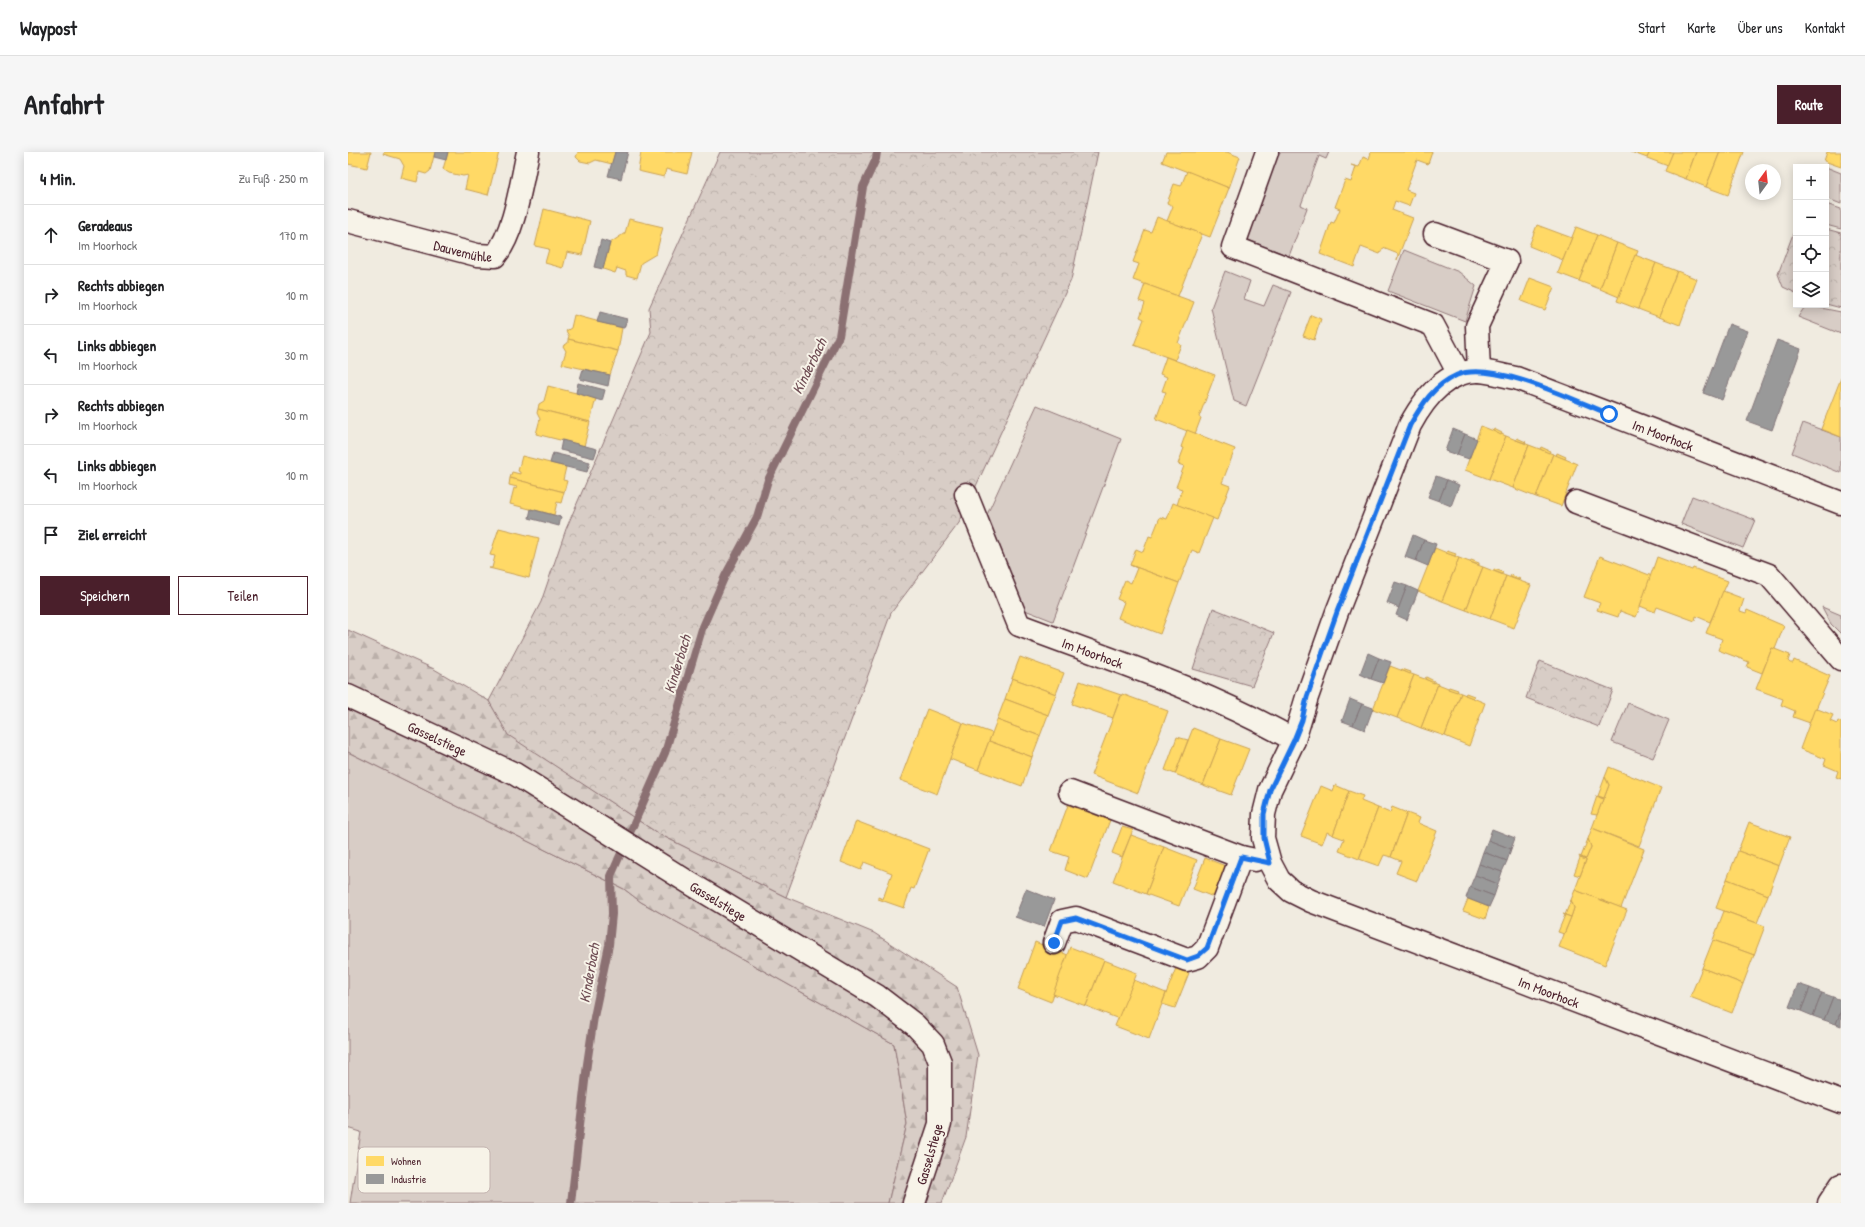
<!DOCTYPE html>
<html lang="de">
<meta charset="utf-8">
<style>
body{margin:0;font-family:"Patrick Hand",sans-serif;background:#f6f6f6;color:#202124}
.controls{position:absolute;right:12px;top:12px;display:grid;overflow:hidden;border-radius:0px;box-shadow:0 2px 10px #0003}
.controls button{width:36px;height:36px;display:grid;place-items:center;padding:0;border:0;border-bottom:1px solid #e0e0e0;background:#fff;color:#202124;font:20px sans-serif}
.compass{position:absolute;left:1397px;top:12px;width:36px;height:36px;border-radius:50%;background:#fff;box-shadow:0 2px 10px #0003;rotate:15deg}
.stop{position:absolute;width:12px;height:12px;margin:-9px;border:3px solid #1a73e8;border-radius:50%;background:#fff}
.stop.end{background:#1a73e8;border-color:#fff;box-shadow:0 1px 4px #0008}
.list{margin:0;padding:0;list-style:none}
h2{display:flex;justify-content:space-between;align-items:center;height:52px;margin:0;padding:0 16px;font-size:17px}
h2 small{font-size:13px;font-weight:400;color:#757577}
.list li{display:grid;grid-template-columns:26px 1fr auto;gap:12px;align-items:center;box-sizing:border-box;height:60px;padding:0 16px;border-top:1px solid #e0e0e0}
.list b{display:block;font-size:15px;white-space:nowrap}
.list p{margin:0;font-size:13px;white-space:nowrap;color:#757577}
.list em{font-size:13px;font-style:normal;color:#757577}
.actions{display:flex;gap:8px;padding:12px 16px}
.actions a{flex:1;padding:9px 0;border:1px solid #4a1f2b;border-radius:0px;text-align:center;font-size:14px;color:#4a1f2b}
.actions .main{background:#4a1f2b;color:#fff}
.icon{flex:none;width:22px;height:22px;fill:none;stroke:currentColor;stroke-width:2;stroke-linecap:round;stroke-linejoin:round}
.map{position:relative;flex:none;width:1493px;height:1051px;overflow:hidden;border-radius:0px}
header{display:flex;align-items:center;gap:24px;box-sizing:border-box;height:56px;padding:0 20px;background:#fff;border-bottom:1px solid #e0e0e0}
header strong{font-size:19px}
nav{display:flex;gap:22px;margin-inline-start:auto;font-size:14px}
.intro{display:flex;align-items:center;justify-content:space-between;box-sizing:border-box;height:96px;padding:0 24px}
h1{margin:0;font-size:28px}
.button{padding:10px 18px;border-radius:0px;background:#4a1f2b;color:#fff;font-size:14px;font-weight:700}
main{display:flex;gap:24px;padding:0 24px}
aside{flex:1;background:#fff;border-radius:0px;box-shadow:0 2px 10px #0003}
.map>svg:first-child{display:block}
</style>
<header>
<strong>Waypost</strong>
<nav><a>Start</a><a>Karte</a><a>Über uns</a><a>Kontakt</a></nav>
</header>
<div class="intro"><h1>Anfahrt</h1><a class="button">Route</a></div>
<main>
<aside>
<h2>4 Min.<small>Zu Fuß · 250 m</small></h2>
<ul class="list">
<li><svg class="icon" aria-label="ahead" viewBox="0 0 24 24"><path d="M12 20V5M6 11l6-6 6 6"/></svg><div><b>Geradeaus</b><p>Im Moorhock</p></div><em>170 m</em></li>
<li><svg class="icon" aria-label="right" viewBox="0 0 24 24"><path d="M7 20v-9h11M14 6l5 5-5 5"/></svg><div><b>Rechts abbiegen</b><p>Im Moorhock</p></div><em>10 m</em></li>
<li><svg class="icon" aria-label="left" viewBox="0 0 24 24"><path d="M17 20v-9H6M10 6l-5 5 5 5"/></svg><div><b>Links abbiegen</b><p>Im Moorhock</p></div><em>30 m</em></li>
<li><svg class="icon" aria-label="right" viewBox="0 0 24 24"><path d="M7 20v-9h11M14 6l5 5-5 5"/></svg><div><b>Rechts abbiegen</b><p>Im Moorhock</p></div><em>30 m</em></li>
<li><svg class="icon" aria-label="left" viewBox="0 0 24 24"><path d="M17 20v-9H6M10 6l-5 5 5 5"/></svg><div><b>Links abbiegen</b><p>Im Moorhock</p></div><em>10 m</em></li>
<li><svg class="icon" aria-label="arrive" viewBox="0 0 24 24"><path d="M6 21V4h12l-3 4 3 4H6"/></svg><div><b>Ziel erreicht</b></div></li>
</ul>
<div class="actions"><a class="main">Speichern</a><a>Teilen</a></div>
</aside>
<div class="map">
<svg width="1493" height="1051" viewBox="0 0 1493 1051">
<defs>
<pattern id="forest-firs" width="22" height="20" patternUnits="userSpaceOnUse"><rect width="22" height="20" fill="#d8cdc6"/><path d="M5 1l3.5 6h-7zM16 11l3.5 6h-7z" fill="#bbb0aa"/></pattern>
<pattern id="park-crowns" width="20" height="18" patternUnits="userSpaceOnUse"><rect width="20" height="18" fill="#d8cdc6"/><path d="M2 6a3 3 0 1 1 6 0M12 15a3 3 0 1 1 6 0" fill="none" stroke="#bbb0aa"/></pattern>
</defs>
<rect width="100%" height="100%" fill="#f0ebe0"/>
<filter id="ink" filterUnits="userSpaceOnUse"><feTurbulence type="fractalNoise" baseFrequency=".025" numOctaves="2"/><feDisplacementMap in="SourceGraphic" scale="8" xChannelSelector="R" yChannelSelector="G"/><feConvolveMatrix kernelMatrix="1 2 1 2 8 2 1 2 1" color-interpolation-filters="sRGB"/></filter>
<g filter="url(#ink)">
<g fill="#d8cdc6" stroke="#917678">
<polygon points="907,0 981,0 978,7 971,4 953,53 959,56 941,104 881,80"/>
<polygon points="1478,15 1493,21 1493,52 1478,46"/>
<polygon points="1478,52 1493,57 1493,77 1478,73"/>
<polygon points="1056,98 1111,120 1128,134 1117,169 1040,139"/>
<polygon points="877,119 902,129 896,147 916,154 925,133 943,140 898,254 886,249 863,156"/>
<polygon points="1458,153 1493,160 1493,182 1450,165"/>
<polygon points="689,253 773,287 705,469 677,458 637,367"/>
<polygon points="1455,271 1493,285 1493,321 1444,301"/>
<polygon points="1344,344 1407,368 1395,396 1333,372"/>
<polygon points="1474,455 1493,463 1493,482 1483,472"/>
<polygon points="1280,551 1321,568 1305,606 1264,590"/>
<polygon points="0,600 276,737 293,750 546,892 559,972 540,1051 2,1051 13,980 0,976"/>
</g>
<polygon fill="url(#forest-firs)" stroke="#917678" points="0,478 86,517 141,549 161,583 311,682 438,745 526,781 609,835 630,903 618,985 594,1051 540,1051 559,972 546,892 293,750 276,737 0,600"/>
<g fill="url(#park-crowns)" stroke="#917678">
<polygon points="372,0 750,0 723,128 611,371 543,461 438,745 311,682 160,583 141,549 193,450 218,377 303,180 301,156"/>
<polygon points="1448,74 1448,141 1435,135 1430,122"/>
<polygon points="1478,77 1493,81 1493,156 1478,152"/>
<polygon points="865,456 926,481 904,534 845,517"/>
<polygon points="1192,509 1265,538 1251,575 1178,546"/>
</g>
<g fill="#ffd966" stroke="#c9a154">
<polygon points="0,0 23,0 19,16 0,12"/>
<polygon points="36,0 87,0 82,19 78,22 71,20 69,30 53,26 56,14 52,7 35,2"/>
<polygon points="100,0 151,0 140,43 117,37 120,23 115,24 101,21 95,17"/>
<polygon points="230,0 267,0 264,12 248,8 242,11 232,9 228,5"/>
<polygon points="293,0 344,0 339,22 318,17 316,25 290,19"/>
<polygon points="818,0 879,0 892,5 881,36 814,10"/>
<polygon points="1023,0 1084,0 1080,12 1069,8 1058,38 1066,41 1061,54 1047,49 1044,58 1065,66 1049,108 1050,102 1035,96 1032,102 1013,95 1006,115 972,102 983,70 986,71 992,57 987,55 997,28 1003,30 1008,15 1003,13 1011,15 1015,5 1021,7"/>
<polygon points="1283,0 1302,0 1299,6"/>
<polygon points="1302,0 1325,0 1320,14 1299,6"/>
<polygon points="1325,0 1348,0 1338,27 1317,19"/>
<polygon points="1348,0 1372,0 1358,35 1338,27"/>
<polygon points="1372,0 1396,0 1380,43 1358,35"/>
<polygon points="1479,0 1493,0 1493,15 1476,9"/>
<polygon points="839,19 881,36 862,85 819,69 825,54 819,51 826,32 833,34"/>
<polygon points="196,57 242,69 234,103 219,100 215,116 197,111 201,97 187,94"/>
<polygon points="809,65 854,82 830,144 785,128 791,112 785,110 797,78 803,80"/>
<polygon points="281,67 315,75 308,102 293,111 289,126 278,123 278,119 269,116 267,121 255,117 262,91 277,81"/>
<polygon points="1189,73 1224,86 1215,108 1181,94"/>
<polygon points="1228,75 1249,83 1231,129 1210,121"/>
<polygon points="1249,83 1269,91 1252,137 1231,129"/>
<polygon points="1269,91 1290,99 1271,145 1252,137"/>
<polygon points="1287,103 1308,111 1290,157 1269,149"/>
<polygon points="1308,111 1329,119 1311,165 1290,157"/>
<polygon points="1329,119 1349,127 1332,173 1311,165"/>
<polygon points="1182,126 1206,135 1197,158 1173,149"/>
<polygon points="797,132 846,150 830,191 833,193 827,208 786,193 796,167 792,165 797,151 791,149"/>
<polygon points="226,163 274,176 270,199 220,187 221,184 218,179 223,176"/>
<polygon points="963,163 973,167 966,188 955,184"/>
<polygon points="220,187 270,199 262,223 214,212 218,199 215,194 220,191"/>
<polygon points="818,205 867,223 851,265 853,266 847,282 808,267 818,240 814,239 819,225 812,222"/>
<polygon points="1493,226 1493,285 1473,277"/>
<polygon points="200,234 248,246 242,270 190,257 191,252 196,249"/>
<polygon points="190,257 242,270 236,294 188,282 192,267 189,261"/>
<polygon points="1133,274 1158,284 1141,327 1117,318"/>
<polygon points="1146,277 1154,281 1153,283 1145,279"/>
<polygon points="839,278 887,297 874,331 882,334 869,368 829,353 834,337 828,335 836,314 830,312 836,296 833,295"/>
<polygon points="1158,284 1181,293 1165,336 1141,327"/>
<polygon points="1169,286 1178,290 1177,291 1168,288"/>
<polygon points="1181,293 1205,302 1188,345 1165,336"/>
<polygon points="1193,295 1202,299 1201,301 1192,297"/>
<polygon points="1209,301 1218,305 1217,307 1208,304"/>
<polygon points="1205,302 1229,312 1213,354 1188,345"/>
<polygon points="174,304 218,315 215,328 219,329 216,340 162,326 164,320 172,322 172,320 170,319"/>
<polygon points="162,326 216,340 213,351 209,350 206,363 162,352 166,336 168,337 169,335 161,333"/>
<polygon points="825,351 865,366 851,401 844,398 831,431 782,413 788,397 795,400 801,384 804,385 812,365 819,367"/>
<polygon points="151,376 191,386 181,426 141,416 144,416 147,404 142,403"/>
<polygon points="1087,396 1111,406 1094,449 1070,439"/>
<polygon points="1099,399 1108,402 1107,404 1098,401"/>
<polygon points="1252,404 1304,424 1288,465 1272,459 1270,465 1249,458 1252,451 1236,445"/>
<polygon points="1309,405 1344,418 1345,416 1380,429 1362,470 1348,464 1347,469 1309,455 1307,460 1292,454"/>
<polygon points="1111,406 1135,415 1118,458 1094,449"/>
<polygon points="1123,408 1131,411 1131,413 1122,410"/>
<polygon points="782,413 831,431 812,482 770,466 776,450 769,447 777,428 783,431 789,416"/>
<polygon points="1135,415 1158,424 1142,467 1118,458"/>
<polygon points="1146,417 1155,420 1154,422 1146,419"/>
<polygon points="1163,423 1172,427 1171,428 1162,425"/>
<polygon points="1158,424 1183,433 1166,476 1142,467"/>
<polygon points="1375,439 1396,447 1392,459 1398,461 1399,458 1436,474 1427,497 1424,496 1414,521 1399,515 1401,510 1370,498 1374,487 1358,481"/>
<polygon points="1424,496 1442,503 1440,509 1442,511 1445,511 1446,508 1482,524 1462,571 1445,565 1447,559 1433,553 1435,547 1408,537"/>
<polygon points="672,505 716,521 708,542 664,526"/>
<polygon points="1042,514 1066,523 1049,566 1025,557"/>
<polygon points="1054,517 1063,520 1062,522 1053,518"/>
<polygon points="1066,523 1090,532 1073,576 1049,566"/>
<polygon points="1078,525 1086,529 1086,531 1077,527"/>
<polygon points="664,526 708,542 700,563 657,547"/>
<polygon points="732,529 773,543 765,566 724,552"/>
<polygon points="1090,532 1113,541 1097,584 1073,576"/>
<polygon points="1101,535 1110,538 1109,540 1100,537"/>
<polygon points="1113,541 1137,551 1121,594 1097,584"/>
<polygon points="1118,541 1126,544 1125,546 1117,543"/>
<polygon points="774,542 820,559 790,641 743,623"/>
<polygon points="657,547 700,563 692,584 649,568"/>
<polygon points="1467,556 1485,563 1482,569 1489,572 1490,569 1493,570 1493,627 1488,625 1490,619 1476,613 1478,607 1452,597"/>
<polygon points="579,557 615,571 589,642 552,628"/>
<polygon points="649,568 692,584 684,605 641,589"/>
<polygon points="615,571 644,581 630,618 602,607"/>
<polygon points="845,576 873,587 855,633 827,622"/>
<polygon points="829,585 840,588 827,622 817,618"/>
<polygon points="873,587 901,597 883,643 855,633"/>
<polygon points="641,589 684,605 674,634 630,618"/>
<polygon points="1261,615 1313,636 1291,694 1244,676 1255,647 1247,644 1256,646 1261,633 1257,625"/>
<polygon points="1257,625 1261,633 1256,646 1250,644"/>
<polygon points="987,633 1001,639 985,683 979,680 974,692 953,684 973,634 985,639"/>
<polygon points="1001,639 1015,644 1013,649 1030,656 1011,707 991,699 996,687 985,683"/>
<polygon points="1249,644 1255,647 1249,663 1243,662"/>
<polygon points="720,653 762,668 740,727 717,718 721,705 703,699"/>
<polygon points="1044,655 1059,661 1043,705 1036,703 1031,714 1011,707 1030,656 1042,661"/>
<polygon points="1059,661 1072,666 1070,671 1089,679 1069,729 1048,721 1053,709 1043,705"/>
<polygon points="508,669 581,697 566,737 563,736 556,756 530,747 530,745 535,747 544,721 516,710 513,718 493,710"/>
<polygon points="1401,670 1442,685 1431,714 1390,699"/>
<polygon points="774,675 785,678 774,705 764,701"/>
<polygon points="1244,676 1296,697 1273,756 1227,738 1238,708 1232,706 1231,704 1238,707 1243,695 1240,687"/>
<polygon points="783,683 816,695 798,742 765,729"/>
<polygon points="1240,687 1243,695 1238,707 1233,705"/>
<polygon points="816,695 849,708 831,754 798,742"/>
<polygon points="1390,699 1431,714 1420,743 1379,727"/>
<polygon points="857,706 880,715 868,746 845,737"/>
<polygon points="1232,706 1238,708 1232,724 1226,722"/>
<polygon points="1379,727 1420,743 1409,771 1368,756"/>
<polygon points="1227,738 1279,758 1257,813 1211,795 1223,765 1217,763 1215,762 1223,765 1226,756 1223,748"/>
<polygon points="1120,747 1141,755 1137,767 1115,759"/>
<polygon points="1223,748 1226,756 1223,765 1217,763"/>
<polygon points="1376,759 1417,774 1406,803 1365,788"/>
<polygon points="1217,763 1223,765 1216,782 1210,780"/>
<polygon points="1365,788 1406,803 1395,832 1354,816"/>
<polygon points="687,790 720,803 703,850 670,837"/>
<polygon points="722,795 756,808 738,854 705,842"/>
<polygon points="756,808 789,821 771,867 738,854"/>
<polygon points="828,816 841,821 827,856 814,852"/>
<polygon points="1354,816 1395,832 1384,861 1342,845"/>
<polygon points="786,828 818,841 801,887 767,874"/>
</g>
<g fill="#999" stroke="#817478">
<polygon points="87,0 100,0 98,8 86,5"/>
<polygon points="267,0 280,0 273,27 260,24"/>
<polygon points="253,88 262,91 255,117 246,115"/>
<polygon points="252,160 279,167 276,176 249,170"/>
<polygon points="1381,172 1400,179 1374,248 1355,241"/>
<polygon points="1429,188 1453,197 1424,278 1399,269"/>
<polygon points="235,217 262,223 260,234 232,227"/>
<polygon points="230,231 257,238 254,249 228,241"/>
<polygon points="1105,277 1117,282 1109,303 1097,299"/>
<polygon points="1117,282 1129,287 1121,307 1109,303"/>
<polygon points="214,288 249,297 246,306 212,298"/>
<polygon points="205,301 242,310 239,320 202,311"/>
<polygon points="1088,324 1099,328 1091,349 1080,345"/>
<polygon points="1099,328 1111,333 1103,354 1091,349"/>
<polygon points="183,357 213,365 211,374 181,366"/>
<polygon points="1065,383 1076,388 1068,409 1057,405"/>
<polygon points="1076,388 1088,392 1080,414 1068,409"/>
<polygon points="1047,430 1059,434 1051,456 1039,451"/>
<polygon points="1059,434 1070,439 1059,468 1048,463"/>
<polygon points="1020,501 1031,506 1023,527 1012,522"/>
<polygon points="1031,506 1043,510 1035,531 1023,527"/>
<polygon points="1002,547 1014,552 1005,573 994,569"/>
<polygon points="1014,552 1025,556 1017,578 1005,573"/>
<polygon points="1144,677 1167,686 1163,697 1140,688"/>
<polygon points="1140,688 1163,697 1159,709 1135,700"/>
<polygon points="1135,700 1159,709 1154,720 1131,712"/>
<polygon points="1131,712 1154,720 1150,732 1127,723"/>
<polygon points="1127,723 1150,732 1146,744 1122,735"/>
<polygon points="1122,735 1146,744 1141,755 1118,746"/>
<polygon points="678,737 706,748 696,775 667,765"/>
<polygon points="1450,832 1462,836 1453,859 1441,855"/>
<polygon points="1462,836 1474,841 1465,864 1453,859"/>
<polygon points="1474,841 1485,845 1476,868 1465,864"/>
<polygon points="1485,845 1493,848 1493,859 1488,872 1476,868"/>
<polygon points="1493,859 1493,874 1488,872"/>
</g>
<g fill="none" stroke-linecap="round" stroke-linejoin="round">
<polyline stroke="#8b6f72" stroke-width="8" points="223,1051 239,912 246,865 261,793 264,762 263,724 317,601 354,477 377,424 409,365 420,328 491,184 515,35 528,7 529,0"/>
<defs>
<g id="minor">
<polyline points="919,0 885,95 1085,173 1111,222"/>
<path id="s1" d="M0,69L129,103L147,104C167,80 173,31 180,0"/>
<polyline points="1087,82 1159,109 1129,174 1131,219"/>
<path id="s2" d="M618,342L671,473C764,508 860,539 946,588"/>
<polyline points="1228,350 1421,423 1493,507"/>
<path id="s3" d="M1493,351L1168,226C1156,224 1144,220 1132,219C1098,217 1076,247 1062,273L989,460L959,545L946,588L922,638L916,662L915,686L922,711L931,728L943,739L963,749L1493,950"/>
<path id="s4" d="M0,544L167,622L340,730L529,844L567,873L585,892L592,910V972L566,1051"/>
<polyline points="722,640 893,705 907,708"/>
<polyline points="706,791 714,769 728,766 839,808 850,805 859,796 893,705"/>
<polyline points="1481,1051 1493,1033"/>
</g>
</defs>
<use href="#minor" stroke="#4a1f2b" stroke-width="25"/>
<use href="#minor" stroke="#f7f3e8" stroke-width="22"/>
</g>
</g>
<g fill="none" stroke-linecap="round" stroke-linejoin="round" filter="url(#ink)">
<path stroke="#1a73e8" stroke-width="5" d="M706,791L714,769L728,766L839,808L850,804L859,796L893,705L922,711L916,686V662L922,638L946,588L954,568L959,545L989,460L1062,273C1074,252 1086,233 1109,223C1144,208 1226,248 1261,262"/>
</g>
<g text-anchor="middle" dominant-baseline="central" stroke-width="4" stroke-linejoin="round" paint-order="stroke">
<g font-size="14" fill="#4a1f2b" stroke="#f7f3e8">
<text stroke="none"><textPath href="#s1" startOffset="119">Dauvemühle</textPath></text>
<text transform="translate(1315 283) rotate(21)">Im Moorhock</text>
<text stroke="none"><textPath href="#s2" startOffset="220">Im Moorhock</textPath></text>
<text stroke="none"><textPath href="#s4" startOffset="99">Gasselstiege</textPath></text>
<text stroke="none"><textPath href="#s4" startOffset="424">Gasselstiege</textPath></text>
<text stroke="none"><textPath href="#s3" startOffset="1257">Im Moorhock</textPath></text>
<text transform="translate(581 1002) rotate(-74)">Gasselstiege</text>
</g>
<g font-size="15" font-style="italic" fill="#704e55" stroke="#f7f3e8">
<text transform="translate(461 214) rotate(-64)">Kinderbach</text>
<text transform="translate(329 512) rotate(-73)">Kinderbach</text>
<text transform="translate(241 821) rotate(-80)">Kinderbach</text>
</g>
</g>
<rect x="10" y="995" width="132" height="46" rx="6" fill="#f7f3e8" stroke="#c3b3af" stroke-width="1"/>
<rect x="18" y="1004" width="18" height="10" fill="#ffd966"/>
<rect x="18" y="1022" width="18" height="10" fill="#999"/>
<g font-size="11" fill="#4a1f2b">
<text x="43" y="1013">Wohnen</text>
<text x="43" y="1031">Industrie</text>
</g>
</svg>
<div class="controls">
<button>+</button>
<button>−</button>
<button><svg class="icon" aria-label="locate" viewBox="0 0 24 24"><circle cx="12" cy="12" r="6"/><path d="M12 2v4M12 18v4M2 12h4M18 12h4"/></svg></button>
<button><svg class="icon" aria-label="layers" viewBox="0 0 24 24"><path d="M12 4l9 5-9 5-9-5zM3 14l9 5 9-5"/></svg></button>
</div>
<svg class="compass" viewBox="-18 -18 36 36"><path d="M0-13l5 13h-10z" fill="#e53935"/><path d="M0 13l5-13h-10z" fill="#757577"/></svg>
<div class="stop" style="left:1261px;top:262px"></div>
<div class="stop end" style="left:706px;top:791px"></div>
</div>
</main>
